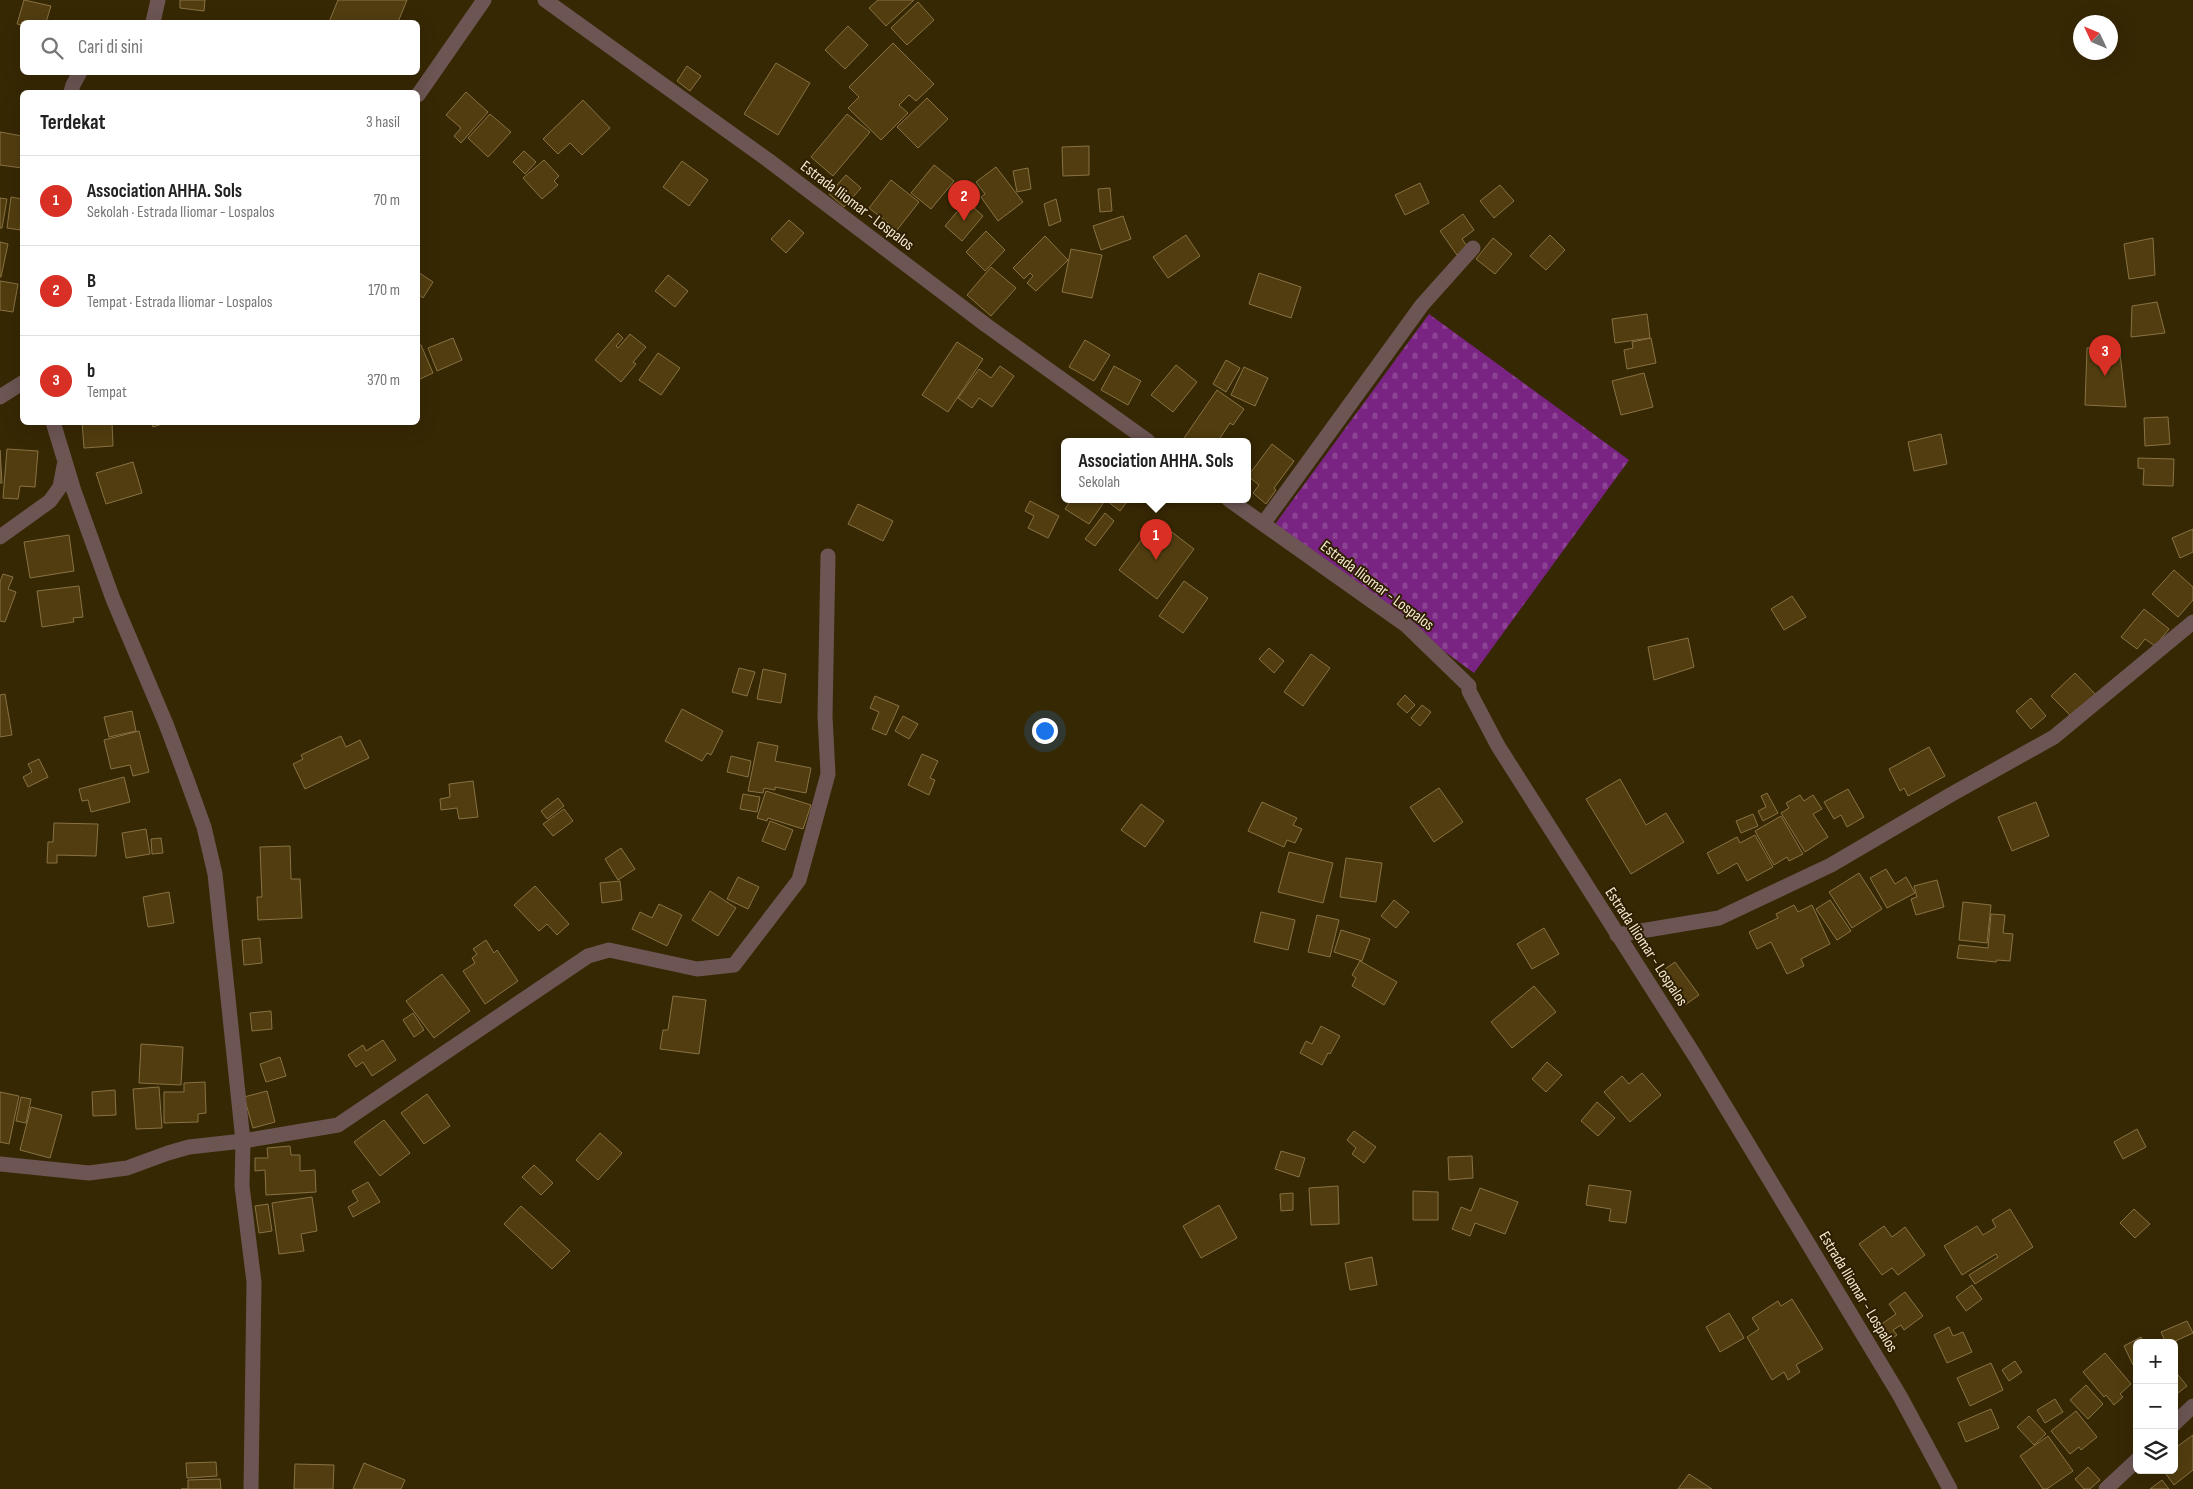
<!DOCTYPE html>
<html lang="id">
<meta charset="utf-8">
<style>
body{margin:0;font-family:"Sofia Sans Condensed",sans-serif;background:#f6f6f6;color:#222}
.controls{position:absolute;right:15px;bottom:15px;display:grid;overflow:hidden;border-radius:8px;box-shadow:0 5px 20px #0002}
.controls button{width:45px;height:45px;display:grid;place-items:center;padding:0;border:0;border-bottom:1px solid #e0e0e0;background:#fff;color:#222;font:25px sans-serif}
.compass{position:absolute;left:2073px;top:15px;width:45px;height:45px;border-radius:50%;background:#fff;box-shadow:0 5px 20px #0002;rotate:314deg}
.you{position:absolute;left:1044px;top:730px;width:18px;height:18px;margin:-12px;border:4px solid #fff;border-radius:50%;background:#1a73e8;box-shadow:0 0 0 8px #1a73e833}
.badge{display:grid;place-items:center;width:32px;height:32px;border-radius:50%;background:#d93025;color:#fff;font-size:16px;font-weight:700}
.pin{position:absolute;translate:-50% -41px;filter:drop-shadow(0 1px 2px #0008)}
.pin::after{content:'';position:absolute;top:26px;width:18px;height:15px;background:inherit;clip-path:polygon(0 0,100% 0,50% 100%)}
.popup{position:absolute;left:1061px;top:438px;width:190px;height:65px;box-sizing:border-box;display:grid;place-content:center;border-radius:8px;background:#fff;filter:drop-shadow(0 1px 4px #0005);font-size:16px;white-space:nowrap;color:#767676}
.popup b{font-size:19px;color:#222}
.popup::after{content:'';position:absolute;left:50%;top:100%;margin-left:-10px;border:10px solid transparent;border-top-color:#fff}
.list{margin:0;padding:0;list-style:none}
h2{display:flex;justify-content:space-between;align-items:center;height:65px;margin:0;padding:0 20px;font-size:21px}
h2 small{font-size:16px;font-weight:400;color:#767676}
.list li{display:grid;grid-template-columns:32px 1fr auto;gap:15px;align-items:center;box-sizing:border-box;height:90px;padding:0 20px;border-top:1px solid #e0e0e0}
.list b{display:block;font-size:19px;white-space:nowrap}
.list p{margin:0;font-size:16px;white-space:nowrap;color:#767676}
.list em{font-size:16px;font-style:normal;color:#767676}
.icon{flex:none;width:28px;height:28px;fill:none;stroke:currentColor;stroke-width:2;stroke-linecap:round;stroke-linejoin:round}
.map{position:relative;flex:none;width:2193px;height:1489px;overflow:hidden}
.search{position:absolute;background:#fff;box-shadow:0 5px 20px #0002;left:20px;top:20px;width:400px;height:55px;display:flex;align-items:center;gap:12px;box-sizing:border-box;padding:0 18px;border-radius:8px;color:#767676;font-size:19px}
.panel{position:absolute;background:#fff;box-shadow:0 5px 20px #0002;left:20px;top:90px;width:400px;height:335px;border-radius:8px}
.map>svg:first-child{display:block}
</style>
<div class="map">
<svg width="2193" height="1489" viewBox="0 0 2193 1489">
<defs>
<pattern id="cemetery-stones" width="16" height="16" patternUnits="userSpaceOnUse" patternTransform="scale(1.25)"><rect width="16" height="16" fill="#792382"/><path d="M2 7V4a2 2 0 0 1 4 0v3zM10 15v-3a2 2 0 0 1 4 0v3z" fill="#8d4393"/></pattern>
</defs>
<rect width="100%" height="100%" fill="#372804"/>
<polygon fill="url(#cemetery-stones)" points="1429,314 1629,460 1474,673 1273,527"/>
<g fill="#513d0f" stroke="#887244">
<polygon points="24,0 51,6 46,22 22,22 22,25 17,24"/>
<polygon points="180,0 205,0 204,11 180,8"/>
<polygon points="338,0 407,0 398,22 329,22"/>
<polygon points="878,0 914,0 886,26 869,8"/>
<polygon points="918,2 934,20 907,45 891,28"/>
<polygon points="848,26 868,45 845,69 825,50"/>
<polygon points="893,43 934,84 916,101 909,95 899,105 908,113 881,140 848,108 859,97 849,87"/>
<polygon points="776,63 810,83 778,135 744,114"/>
<polygon points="687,66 701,76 690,91 677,81"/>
<polygon points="466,92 488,112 461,143 454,136 461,128 446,115"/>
<polygon points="927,98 948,119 918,148 897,127"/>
<polygon points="583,100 610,128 582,155 570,143 558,154 543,139"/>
<polygon points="490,114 511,132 488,157 468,138"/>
<polygon points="847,114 870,132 833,176 811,157"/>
<polygon points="0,132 22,136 22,168 0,165"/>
<polygon points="1089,146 1089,175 1063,176 1062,147"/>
<polygon points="524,151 536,162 525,174 513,162"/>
<polygon points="544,160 559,176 554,181 558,185 542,199 523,178"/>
<polygon points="682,161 708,180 689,206 663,187"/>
<polygon points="934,165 954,181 931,209 911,193"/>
<polygon points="996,167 1023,202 998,221 981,197 985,194 976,182"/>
<polygon points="1028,168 1031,189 1017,192 1013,171"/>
<polygon points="846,175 861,188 844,207 829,194"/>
<polygon points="891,180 919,202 897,230 869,208"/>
<polygon points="1420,183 1429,203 1405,215 1395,195"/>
<polygon points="1500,185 1514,201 1494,218 1480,201"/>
<polygon points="1110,188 1112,211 1100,212 1098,189"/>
<polygon points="11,197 22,199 20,230 7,228"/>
<polygon points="0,198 7,199 2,228 0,228"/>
<polygon points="1056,199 1061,221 1049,226 1044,204"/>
<polygon points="966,201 983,216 962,241 945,226"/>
<polygon points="1463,214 1474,230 1462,239 1468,248 1457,255 1440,231"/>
<polygon points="1123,216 1131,239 1101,250 1093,226"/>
<polygon points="789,220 804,233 786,253 771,239"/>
<polygon points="986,231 1005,250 985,271 966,252"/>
<polygon points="1186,235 1200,256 1168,278 1153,257"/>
<polygon points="1550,235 1565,250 1546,270 1530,256"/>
<polygon points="1045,236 1068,260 1036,291 1027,283 1033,276 1030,273 1024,279 1013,268"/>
<polygon points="1493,238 1512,254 1495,274 1476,259"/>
<polygon points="2153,238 2155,275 2129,279 2124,244"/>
<polygon points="0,242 8,244 1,277 0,277"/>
<polygon points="1071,249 1102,255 1092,298 1062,292"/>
<polygon points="991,267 1016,288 991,316 967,295"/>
<polygon points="418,272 433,282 423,298 418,294"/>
<polygon points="1259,273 1301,287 1291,318 1249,304"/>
<polygon points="668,275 688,291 675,307 655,291"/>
<polygon points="0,281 18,284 13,312 0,310"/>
<polygon points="2157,302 2165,333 2131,337 2132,306"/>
<polygon points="1647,314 1650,338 1615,343 1612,319"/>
<polygon points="618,333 623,338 616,346 618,348 630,334 646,347 633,362 636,364 621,382 595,360"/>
<polygon points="453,338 462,360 437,371 428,348"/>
<polygon points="1651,338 1656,363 1627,369 1624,350 1633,348 1632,342"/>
<polygon points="1085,340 1110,355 1094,381 1069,367"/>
<polygon points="957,342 983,359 948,412 922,395"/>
<polygon points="2119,344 2126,407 2085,405 2087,348"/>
<polygon points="421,345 433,373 418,380 418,346"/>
<polygon points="658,353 680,368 661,395 639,380"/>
<polygon points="1226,360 1240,368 1226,392 1213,384"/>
<polygon points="1176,365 1197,382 1173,412 1151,395"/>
<polygon points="1000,366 1014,376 992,407 979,398 972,408 958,398 979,369 991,378"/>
<polygon points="1114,366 1141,381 1128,405 1101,390"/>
<polygon points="1244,367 1268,378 1255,406 1231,395"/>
<polygon points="1644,373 1653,407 1621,415 1612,381"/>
<polygon points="1217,390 1244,409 1233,425 1230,423 1218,441 1182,441"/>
<polygon points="2168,417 2170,444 2145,446 2144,418"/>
<polygon points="82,422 112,422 113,446 84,448"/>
<polygon points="151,422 168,422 153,427"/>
<polygon points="1941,434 1947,464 1914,471 1908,442"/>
<polygon points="1272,444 1294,461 1274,488 1276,490 1266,504 1253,493 1259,485 1248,476"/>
<polygon points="7,449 38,451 35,487 20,486 18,499 3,498"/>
<polygon points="0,450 2,483 0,483"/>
<polygon points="2138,458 2174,459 2173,486 2143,485 2144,469 2138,468"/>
<polygon points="133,462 142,493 106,504 96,473"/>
<polygon points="1072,499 1106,499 1089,524 1065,509"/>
<polygon points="1108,499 1129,499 1120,511 1107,501"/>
<polygon points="1030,501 1059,516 1048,538 1028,528 1034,516 1025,511"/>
<polygon points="858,504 893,521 883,541 848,524"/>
<polygon points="1105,513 1114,521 1095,546 1085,539"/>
<polygon points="1156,520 1194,549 1157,599 1119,570"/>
<polygon points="2193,529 2193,552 2180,558 2172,538"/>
<polygon points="69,535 74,571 30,578 24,542"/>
<polygon points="2174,570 2193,587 2193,600 2178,617 2152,594"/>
<polygon points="3,574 13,577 8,589 16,592 5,622 0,621 0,582"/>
<polygon points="1184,581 1208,598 1183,633 1159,616"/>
<polygon points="79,586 83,617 73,618 74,622 42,627 37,591"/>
<polygon points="1792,596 1806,617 1784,630 1771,609"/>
<polygon points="2144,609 2169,629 2155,646 2145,639 2137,649 2121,637"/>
<polygon points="1688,638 1694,667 1654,680 1648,647"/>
<polygon points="1269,648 1284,661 1274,673 1259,659"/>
<polygon points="1311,654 1330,668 1303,706 1284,692"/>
<polygon points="739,668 755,672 747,696 732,692"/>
<polygon points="763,669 786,674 781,703 757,699"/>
<polygon points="2075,673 2096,695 2073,718 2051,696"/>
<polygon points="5,694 12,735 0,737 0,695"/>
<polygon points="1405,695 1415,705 1407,713 1397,704"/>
<polygon points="875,696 899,706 886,735 872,729 879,712 870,708"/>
<polygon points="2031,698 2046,716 2031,729 2016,711"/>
<polygon points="1422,705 1431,712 1420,726 1411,718"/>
<polygon points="682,709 723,731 711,755 707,753 702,761 665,741"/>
<polygon points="132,711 136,731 109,737 104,717"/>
<polygon points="903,716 918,724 909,739 895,731"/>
<polygon points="139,731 149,772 133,776 130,765 111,769 104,740"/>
<polygon points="341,736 346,747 360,740 369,758 305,789 293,764 303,759 301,755"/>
<polygon points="758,742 778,746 775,761 811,768 806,793 775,787 775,790 764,788 763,793 748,791"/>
<polygon points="1929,747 1945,776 1908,796 1904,788 1900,791 1889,769"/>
<polygon points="922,754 938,761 930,778 935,780 929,795 908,785"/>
<polygon points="731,756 751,761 748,777 727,772"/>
<polygon points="39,759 48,777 28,787 23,777 32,772 28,764"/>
<polygon points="124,777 130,802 91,812 88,800 82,801 79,789"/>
<polygon points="1620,779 1646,825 1666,813 1684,842 1631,874 1586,799"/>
<polygon points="473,781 478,817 459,819 457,808 441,810 440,799 450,797 449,784"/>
<polygon points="1439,788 1463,822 1434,842 1410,807"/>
<polygon points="1848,789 1864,817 1847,827 1841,815 1834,819 1824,802"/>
<polygon points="766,791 811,805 803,829 768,818 767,821 757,818"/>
<polygon points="1767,793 1778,813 1763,821 1758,811 1766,807 1761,796"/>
<polygon points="743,794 760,797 757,812 740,809"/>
<polygon points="1800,795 1804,801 1813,795 1822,809 1813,814 1828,837 1805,852 1781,813 1789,808 1786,803"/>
<polygon points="558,798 564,806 547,819 541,811"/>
<polygon points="1262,802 1297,818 1293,825 1302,829 1295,843 1287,840 1284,847 1248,831"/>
<polygon points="2036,802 2049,836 2012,851 1998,817"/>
<polygon points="1141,804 1164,821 1145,847 1121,830"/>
<polygon points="564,809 573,821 553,836 543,824"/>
<polygon points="1753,814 1758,826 1741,833 1736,821"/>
<polygon points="1781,816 1803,854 1789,861 1787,857 1774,865 1755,831"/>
<polygon points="770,821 793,830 785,850 762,841"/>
<polygon points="54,823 98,824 96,856 57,855 57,863 47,863 48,842 53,842"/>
<polygon points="146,829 150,854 126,858 122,833"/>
<polygon points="1755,835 1773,867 1747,881 1737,863 1718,874 1707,853 1737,837 1740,843"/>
<polygon points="161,838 163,853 152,854 151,839"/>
<polygon points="290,846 291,879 300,879 302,918 258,920 257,897 262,897 260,847"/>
<polygon points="621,848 635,869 618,880 605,859"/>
<polygon points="1289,852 1333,863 1323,903 1278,892"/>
<polygon points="1346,858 1382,863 1376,902 1340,897"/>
<polygon points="1886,869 1895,884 1906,877 1915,893 1887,908 1870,878"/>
<polygon points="1859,873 1882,909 1852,928 1829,892"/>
<polygon points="738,877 759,887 748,909 727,899"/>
<polygon points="1937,880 1944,907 1916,915 1911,899 1917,897 1914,886"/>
<polygon points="620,881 622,900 602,903 600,883"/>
<polygon points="535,886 569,924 557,935 547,924 539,931 514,905"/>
<polygon points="710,891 736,908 718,936 692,920"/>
<polygon points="169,892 174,923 148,927 143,897"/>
<polygon points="1394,900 1409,912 1396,928 1381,916"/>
<polygon points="1830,900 1851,931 1837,940 1816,909"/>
<polygon points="1963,902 1991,905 1987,943 1959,940"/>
<polygon points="659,904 682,915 667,946 632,929 640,912 652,918"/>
<polygon points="1794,905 1798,912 1812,905 1830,944 1801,959 1804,966 1787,974 1771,942 1757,949 1749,932 1778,918 1776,914"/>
<polygon points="1261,912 1295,920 1288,950 1254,942"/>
<polygon points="1991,914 2005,915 2003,933 2013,934 2010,961 1997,960 1996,962 1957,958 1959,945 1988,948"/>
<polygon points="1317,915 1339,920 1330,957 1308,952"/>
<polygon points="1544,928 1559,954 1532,969 1517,944"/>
<polygon points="1341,930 1370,939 1362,961 1334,952"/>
<polygon points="260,938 262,963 244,965 242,940"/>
<polygon points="486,940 494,953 497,950 518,981 485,1004 463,971 475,963 472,958 477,954 473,949"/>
<polygon points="1360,961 1397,982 1384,1005 1352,986 1356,978 1352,975"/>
<polygon points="1675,962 1699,995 1685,1005 1661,972"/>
<polygon points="442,974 470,1011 434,1038 406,1001"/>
<polygon points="1534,986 1556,1012 1512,1048 1491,1022"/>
<polygon points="673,996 706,1000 699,1054 660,1049 663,1030 668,1030"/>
<polygon points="271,1011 272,1029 252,1031 250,1013"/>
<polygon points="413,1013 424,1030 414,1037 403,1020"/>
<polygon points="1321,1026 1340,1036 1330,1054 1328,1053 1322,1065 1300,1053 1306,1041 1312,1044"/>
<polygon points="383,1040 396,1060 372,1076 363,1062 356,1067 348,1055 363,1045 366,1051"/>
<polygon points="141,1044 183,1047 181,1085 139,1083"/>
<polygon points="280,1057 286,1076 266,1082 260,1064"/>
<polygon points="1547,1062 1562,1075 1546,1092 1532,1079"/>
<polygon points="1642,1073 1661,1095 1630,1122 1604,1092 1622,1076 1629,1084"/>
<polygon points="205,1082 206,1113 198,1114 198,1122 164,1123 164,1092 184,1092 184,1083"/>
<polygon points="159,1087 162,1128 136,1129 133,1089"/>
<polygon points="115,1090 116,1115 93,1116 92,1092"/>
<polygon points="267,1091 275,1122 253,1128 244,1097"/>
<polygon points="0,1092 19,1096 9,1144 0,1142"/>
<polygon points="427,1094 450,1126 424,1144 401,1113"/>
<polygon points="21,1097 31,1099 26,1123 16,1121"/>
<polygon points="1597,1102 1615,1118 1598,1136 1581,1121"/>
<polygon points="31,1107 62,1115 50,1158 20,1150"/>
<polygon points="384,1120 410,1153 380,1176 354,1142"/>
<polygon points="2137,1129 2146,1147 2123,1159 2114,1142"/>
<polygon points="1354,1131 1376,1147 1364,1163 1352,1154 1356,1148 1347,1140"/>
<polygon points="600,1133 622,1153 598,1180 576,1160"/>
<polygon points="290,1146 291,1155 300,1155 300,1171 315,1170 316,1192 266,1195 265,1170 255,1171 255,1158 268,1158 267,1148"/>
<polygon points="1281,1151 1305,1158 1299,1177 1275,1169"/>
<polygon points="1472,1156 1473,1178 1449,1180 1448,1157"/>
<polygon points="534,1165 553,1183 541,1195 522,1177"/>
<polygon points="368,1182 380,1202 353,1217 348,1207 358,1201 352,1191"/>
<polygon points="1589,1185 1631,1191 1626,1223 1609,1221 1611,1209 1586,1205"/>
<polygon points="1338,1186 1339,1224 1311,1225 1309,1188"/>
<polygon points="1480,1188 1518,1202 1505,1234 1475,1223 1470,1236 1452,1229 1461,1207 1471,1211"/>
<polygon points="1413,1191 1438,1192 1438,1220 1413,1220"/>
<polygon points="1293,1193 1293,1210 1281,1211 1280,1194"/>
<polygon points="312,1197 317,1231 301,1234 304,1251 279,1254 272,1203"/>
<polygon points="268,1204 272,1231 259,1233 255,1206"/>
<polygon points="1219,1205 1237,1238 1201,1258 1183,1226"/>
<polygon points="521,1206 570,1251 552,1269 504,1224"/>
<polygon points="2010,1209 2033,1247 1975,1284 1969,1275 1998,1257 1996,1254 1962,1275 1944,1246 1977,1226 1983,1235 1996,1227 1992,1220"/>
<polygon points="2134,1209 2150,1224 2135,1238 2120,1223"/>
<polygon points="1884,1226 1892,1237 1905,1227 1925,1255 1898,1275 1892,1268 1882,1275 1859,1244"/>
<polygon points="1372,1257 1377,1285 1350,1290 1345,1263"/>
<polygon points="1972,1285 1982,1299 1966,1311 1956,1297"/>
<polygon points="1905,1292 1923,1316 1904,1330 1901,1325 1893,1330 1897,1335 1891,1339 1880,1325 1896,1314 1889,1304"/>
<polygon points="1792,1299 1823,1349 1796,1365 1800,1372 1788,1380 1784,1372 1772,1380 1747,1337 1759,1329 1752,1318 1778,1301 1781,1306"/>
<polygon points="1729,1313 1744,1338 1720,1352 1706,1327"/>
<polygon points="2187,1321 2193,1333 2171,1343 2166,1343 2161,1332"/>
<polygon points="1949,1327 1953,1336 1963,1332 1972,1352 1947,1363 1934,1335"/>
<polygon points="2141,1337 2144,1343 2137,1343 2137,1364 2133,1365 2124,1346"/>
<polygon points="2105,1353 2131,1384 2120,1394 2123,1397 2114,1405 2106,1395 2104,1397 2083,1372"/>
<polygon points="2015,1361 2022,1372 2009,1381 2002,1370"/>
<polygon points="1991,1363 2003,1390 1970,1406 1957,1378"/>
<polygon points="2174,1370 2187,1386 2174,1396"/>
<polygon points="2086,1385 2103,1404 2088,1419 2070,1400"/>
<polygon points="2055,1399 2063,1412 2045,1423 2037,1410"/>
<polygon points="1991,1409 1999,1428 1966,1442 1958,1423"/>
<polygon points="2076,1411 2097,1437 2081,1450 2079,1447 2070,1454 2051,1431"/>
<polygon points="2029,1416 2046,1434 2034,1445 2017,1427"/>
<polygon points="2193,1435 2193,1470 2174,1485 2163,1470 2174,1470 2174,1449"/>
<polygon points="2048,1436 2073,1471 2047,1489 2043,1489 2020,1456"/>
<polygon points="216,1462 217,1476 187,1478 186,1463"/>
<polygon points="364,1463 405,1480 401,1489 353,1489"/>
<polygon points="295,1464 334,1465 333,1489 294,1489"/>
<polygon points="2088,1467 2100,1480 2090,1489 2084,1489 2075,1479"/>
<polygon points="1689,1474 1712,1489 1678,1489"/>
<polygon points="220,1479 221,1489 181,1489 188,1489 188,1480"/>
<polygon points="2162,1480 2169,1489 2150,1489"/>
</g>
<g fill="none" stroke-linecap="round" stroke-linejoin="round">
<g stroke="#6c5553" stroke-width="15">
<polyline points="153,22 158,0"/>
<polyline points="71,92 73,85 80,72"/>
<polyline points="418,95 484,0"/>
<polyline points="0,397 22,383"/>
<polyline points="53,422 74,491 113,599 166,724 187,780 204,827 215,874 243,1141 242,1186 254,1282 251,1489"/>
<polyline points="1263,524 1422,305 1473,248"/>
<polyline points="0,537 50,501 60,487 64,466"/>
<polyline points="1617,935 1719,918 1831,865 1952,794 2054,737 2193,622"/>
<polyline points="0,1164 89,1173 127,1168 168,1153 189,1147 243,1141 338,1125 588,956 609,950 697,969 734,965 799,880 828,774 825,716 828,556"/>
<polyline points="2174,1424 2193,1406"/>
<polyline points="2106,1489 2137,1460"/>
</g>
<g stroke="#6c5553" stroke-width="15">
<polyline points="545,0 768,160 986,325 1148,441"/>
<polyline points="1228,499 1407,626 1469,686 1469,691 1498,746 1695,1056 1900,1396 1950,1489"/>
</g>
</g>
<g text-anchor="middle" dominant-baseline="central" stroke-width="4" stroke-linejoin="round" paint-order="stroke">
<g font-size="16" fill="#f6e9d2" stroke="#2d1e00">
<text transform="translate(857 206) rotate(37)">Estrada Iliomar - Lospalos</text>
<text transform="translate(1377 586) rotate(37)">Estrada Iliomar - Lospalos</text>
<text transform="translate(1646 947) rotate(57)">Estrada Iliomar - Lospalos</text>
<text transform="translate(1858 1292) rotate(59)">Estrada Iliomar - Lospalos</text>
</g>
</g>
</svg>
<div class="controls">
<button>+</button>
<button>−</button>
<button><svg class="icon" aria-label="layers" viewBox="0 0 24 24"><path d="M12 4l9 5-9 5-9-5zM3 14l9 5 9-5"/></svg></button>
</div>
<svg class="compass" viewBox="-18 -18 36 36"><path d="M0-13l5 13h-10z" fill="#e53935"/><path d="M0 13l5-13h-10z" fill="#767676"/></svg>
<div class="you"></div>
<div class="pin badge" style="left:1156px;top:560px">1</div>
<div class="popup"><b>Association AHHA. Sols</b>Sekolah</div>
<div class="pin badge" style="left:964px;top:221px">2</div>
<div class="pin badge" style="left:2105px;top:376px">3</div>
<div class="search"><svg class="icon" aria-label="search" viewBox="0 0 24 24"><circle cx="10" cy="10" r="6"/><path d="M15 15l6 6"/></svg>Cari di sini</div>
<section class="panel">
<h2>Terdekat<small>3 hasil</small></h2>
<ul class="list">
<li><span class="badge">1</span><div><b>Association AHHA. Sols</b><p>Sekolah · Estrada Iliomar - Lospalos</p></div><em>70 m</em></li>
<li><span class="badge">2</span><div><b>B</b><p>Tempat · Estrada Iliomar - Lospalos</p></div><em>170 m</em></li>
<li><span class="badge">3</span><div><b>b</b><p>Tempat</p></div><em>370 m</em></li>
</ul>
</section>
</div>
